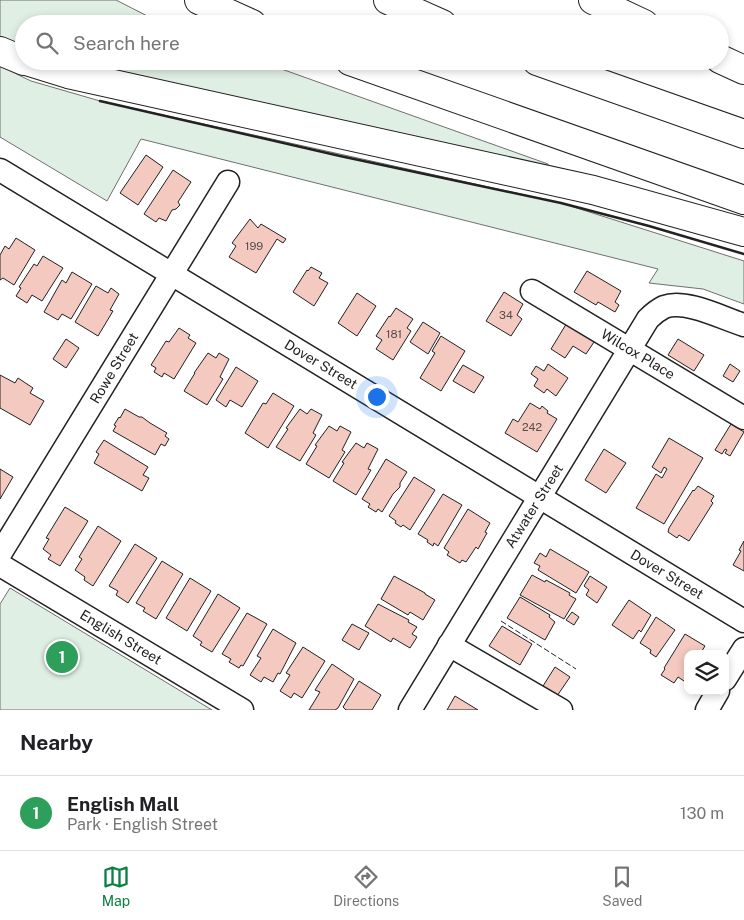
<!DOCTYPE html>
<meta charset="utf-8">
<style>
body{margin:0;font-family:"Public Sans",sans-serif;background:#f2f2f2;color:#202124}
.controls{position:absolute;right:15px;bottom:15px;display:grid;overflow:hidden;border-radius:10px;box-shadow:0 2px 8px #0003}
.controls button{width:45px;height:45px;display:grid;place-items:center;padding:0;border:0;border-bottom:1px solid #e0e0e0;background:#fff;color:#202124;font:25px sans-serif}
.you{position:absolute;left:376px;top:396px;width:18px;height:18px;margin:-12px;border:4px solid #fff;border-radius:50%;background:#1a73e8;box-shadow:0 0 0 8px #1a73e833}
.badge{display:grid;place-items:center;width:32px;height:32px;border-radius:50%;background:#0b8043;color:#fff;font-size:16px;font-weight:700}
.pin{position:absolute;translate:-50% -50%;border:2px solid #fff;box-shadow:0 1px 5px #0006}
.list{margin:0;padding:0;list-style:none}
h2{display:flex;justify-content:space-between;align-items:center;height:65px;margin:0;padding:0 20px;font-size:21px}
h2 small{font-size:16px;font-weight:400;color:#757577}
.list li{display:grid;grid-template-columns:32px 1fr auto;gap:15px;align-items:center;box-sizing:border-box;height:75px;padding:0 20px;border-top:1px solid #e0e0e0}
.list b{display:block;font-size:19px;white-space:nowrap}
.list p{margin:0;font-size:16px;white-space:nowrap;color:#757577}
.list em{font-size:16px;font-style:normal;color:#757577}
.icon{flex:none;width:28px;height:28px;fill:none;stroke:currentColor;stroke-width:2;stroke-linecap:round;stroke-linejoin:round}
.map{position:relative;flex:none;width:744px;height:710px;overflow:hidden}
.search{position:absolute;background:#fff;box-shadow:0 2px 8px #0003;left:15px;right:15px;top:15px;height:55px;display:flex;align-items:center;gap:12px;box-sizing:border-box;padding:0 18px;border-radius:28px;color:#757577;font-size:19px}
.sheet{height:140px;background:#fff}
nav{display:flex;justify-content:space-around;align-items:center;box-sizing:border-box;height:70px;border-top:1px solid #e0e0e0;background:#fff;font-size:14px;color:#757577}
nav a{display:grid;justify-items:center;gap:2px}
nav .on{color:#0b8043}
.map>svg:first-child{display:block}
</style>
<div class="map">
<svg width="744" height="710" viewBox="0 0 744 710">
<rect width="100%" height="100%" fill="#fff"/>
<g fill="#e0efe3" stroke="#6f6f6f">
<polygon points="0,0 116,0 163,24 24,24 24,47 0,37"/>
<polygon points="69,61 259,61 548,164 549,170"/>
<polygon points="0,66 31,81 100,101 561,203 744,261 744,304 703,289 649,283 658,269 141,139 107,201 0,137"/>
<polygon points="10,588 212,710 0,710 0,604"/>
</g>
<g fill="#f3c9c0" stroke="#222">
<polygon points="146,155 163,167 138,205 120,193"/>
<polygon points="173,170 191,182 178,202 180,205 176,209 172,210 166,221 159,218 156,222 144,214"/>
<polygon points="250,219 258,228 261,224 286,239 283,243 277,239 256,273 229,257 236,246 232,243"/>
<polygon points="16,238 35,250 14,285 3,278 0,280 0,255 5,246 9,249"/>
<polygon points="43,256 63,268 42,301 32,295 27,303 16,296 21,288 19,287 34,264 37,266"/>
<polygon points="311,267 322,273 319,278 328,283 314,306 293,292 307,270 308,271"/>
<polygon points="587,271 621,291 615,302 619,305 615,312 598,302 596,305 574,292"/>
<polygon points="72,272 92,284 71,319 62,314 58,320 44,312 62,280 66,283"/>
<polygon points="96,286 108,293 111,288 119,294 110,310 113,311 98,336 75,322"/>
<polygon points="504,292 523,304 517,315 522,319 511,336 486,321"/>
<polygon points="357,293 376,306 357,336 338,323"/>
<polygon points="396,308 413,319 407,328 411,331 393,360 376,349 382,340 376,336 389,316 390,317"/>
<polygon points="568,321 596,339 586,354 573,346 565,358 551,349"/>
<polygon points="423,322 440,333 428,354 410,342"/>
<polygon points="179,328 190,335 188,338 196,343 174,379 164,373 162,377 154,372 156,368 151,365 166,341 169,342"/>
<polygon points="441,336 465,351 441,391 420,378 435,353 432,351"/>
<polygon points="66,339 79,348 66,368 53,359"/>
<polygon points="678,339 704,355 694,371 668,355"/>
<polygon points="208,353 216,358 219,353 229,359 220,377 223,379 207,405 184,391 195,373 194,373"/>
<polygon points="548,364 568,378 556,396 547,389 544,393 534,386 538,379 531,374 536,366 544,371"/>
<polygon points="730,364 740,371 733,382 723,376"/>
<polygon points="463,365 484,377 474,393 453,381"/>
<polygon points="236,367 258,381 242,407 230,400 226,407 216,400"/>
<polygon points="0,375 15,383 18,378 33,388 30,393 44,401 30,425 0,408"/>
<polygon points="273,393 294,406 268,448 245,433 263,403 266,404"/>
<polygon points="530,403 540,409 542,406 548,411 547,413 557,419 537,452 505,433 513,419 518,422"/>
<polygon points="125,409 139,417 142,417 150,423 167,433 165,436 169,439 165,446 161,444 155,455 113,431 116,426 114,425 119,417 120,418"/>
<polygon points="300,409 307,414 311,409 322,415 313,433 316,435 300,461 276,447 288,429 286,428"/>
<polygon points="731,424 744,432 730,456 725,453 727,450 725,449 722,454 715,450"/>
<polygon points="329,426 337,431 340,426 351,432 342,450 345,452 329,478 306,464 317,446 315,445"/>
<polygon points="669,438 703,458 664,524 636,508 656,474 662,478 667,469 664,467 661,473 652,467"/>
<polygon points="104,440 148,467 143,475 149,478 142,491 94,463 99,454 96,452"/>
<polygon points="356,443 364,448 367,443 378,449 368,469 371,470 356,495 333,481 344,463 342,462"/>
<polygon points="604,449 626,463 606,493 585,480"/>
<polygon points="386,459 407,472 400,483 400,487 393,494 382,512 378,509 376,512 368,507 370,504 362,499"/>
<polygon points="0,469 13,477 0,499"/>
<polygon points="414,477 435,490 410,530 403,525 401,527 395,523 396,521 389,516"/>
<polygon points="698,486 714,496 711,501 713,503 689,541 679,535 677,538 668,532 669,528 693,490 694,491"/>
<polygon points="443,494 462,505 438,546 434,543 433,546 427,542 428,540 418,534"/>
<polygon points="65,507 88,521 60,566 48,559 51,555 43,549 49,539 46,538"/>
<polygon points="468,509 490,523 485,532 487,533 478,549 476,547 466,562 462,560 460,563 447,555 449,552 444,548"/>
<polygon points="98,526 121,541 93,586 84,580 85,577 75,570 82,559 79,557"/>
<polygon points="744,541 744,571 733,565 741,551 739,550"/>
<polygon points="135,544 157,558 128,603 116,595 118,591 109,586"/>
<polygon points="550,549 589,572 576,593 538,570 540,566 534,563 540,553 546,557"/>
<polygon points="162,561 183,574 156,619 143,611 145,608 136,603"/>
<polygon points="532,575 545,582 546,580 570,593 569,595 576,599 564,619 520,595"/>
<polygon points="394,576 425,593 425,594 435,600 423,620 410,612 408,615 381,599"/>
<polygon points="590,576 607,587 597,603 586,595 589,590 584,586"/>
<polygon points="190,578 211,591 187,631 166,618"/>
<polygon points="218,594 240,608 212,652 200,645 202,642 193,636"/>
<polygon points="520,597 550,615 549,617 555,622 545,640 507,618"/>
<polygon points="629,600 651,615 641,632 639,630 633,639 612,625"/>
<polygon points="378,604 409,620 408,622 417,627 412,634 417,637 410,648 393,638 391,642 365,626"/>
<polygon points="572,612 579,617 574,625 566,620"/>
<polygon points="247,613 267,624 243,666 241,665 239,668 229,662 231,659 222,654"/>
<polygon points="656,617 675,630 656,657 650,653 651,650 640,643"/>
<polygon points="352,624 369,633 359,650 342,640"/>
<polygon points="502,626 532,644 520,665 489,646"/>
<polygon points="273,629 296,643 280,674 278,673 273,682 264,677 261,682 250,675 261,658 257,656"/>
<polygon points="685,634 705,646 700,654 688,654 688,674 684,681 678,677 674,683 661,675 665,669 664,668"/>
<polygon points="303,647 325,661 302,698 294,693 291,698 280,691 290,675 286,673"/>
<polygon points="332,664 354,679 338,708 335,710 309,710 320,692 315,690"/>
<polygon points="555,667 570,677 557,696 543,686"/>
<polygon points="359,681 381,695 372,710 346,710 343,707"/>
<polygon points="455,696 478,710 447,710"/>
</g>
<g fill="none" stroke-linecap="round" stroke-linejoin="round">
<defs>
<g id="minor">
<polyline points="0,170 744,621"/>
<polyline points="532,291 744,418"/>
<polyline points="0,554 228,182"/>
<polyline points="0,565 242,710"/>
<polyline points="449,645 561,710"/>
<polyline points="725,679 744,649"/>
<path d="M410,710L648,319C653,314 658,310 664,307C686,299 722,318 744,325"/>
<polyline points="707,710 718,691"/>
</g>
<g id="highway">
<polyline points="199,0 252,24"/>
<polyline points="388,0 442,24"/>
<polyline points="593,0 644,24"/>
<polyline points="0,51 24,61"/>
<polyline points="720,59 744,70"/>
<polyline points="26,61 68,74 593,190 744,232"/>
<polyline points="350,61 744,200"/>
<polyline points="537,61 744,134"/>
</g>
</defs>
<use href="#minor" stroke="#222" stroke-width="25"/>
<use href="#highway" stroke="#222" stroke-width="30"/>
<use href="#minor" stroke="#fff" stroke-width="22"/>
<use href="#highway" stroke="#fff" stroke-width="28"/>
<polyline stroke="#222" stroke-width="1" stroke-dasharray="6 2.5" stroke-linecap="butt" points="501,621 576,669"/>
<polyline stroke="#222" stroke-width="2.5" points="100,101 340,156 561,203 649,226 744,254"/>
</g>
<g text-anchor="middle" dominant-baseline="central" stroke-width="4" stroke-linejoin="round" paint-order="stroke">
<g font-size="11" fill="#564c4a">
<text x="254" y="246">199</text>
<text x="506" y="315">34</text>
<text x="394" y="334">181</text>
<text x="532" y="427">242</text>
</g>
<g font-size="14" fill="#222" stroke="#fff">
<text transform="translate(638 354) rotate(31)">Wilcox Place</text>
<text transform="translate(321 364) rotate(31)">Dover Street</text>
<text transform="translate(114 368) rotate(-59)">Rowe Street</text>
<text transform="translate(534 506) rotate(-58)">Atwater Street</text>
<text transform="translate(667 574) rotate(31)">Dover Street</text>
<text transform="translate(121 637) rotate(31)">English Street</text>
</g>
</g>
</svg>
<div class="controls">
<button><svg class="icon" aria-label="layers" viewBox="0 0 24 24"><path d="M12 4l9 5-9 5-9-5zM3 14l9 5 9-5"/></svg></button>
</div>
<div class="you"></div>
<div class="pin badge" style="left:62px;top:657px;background:#2e9e5b">1</div>
<div class="search"><svg class="icon" aria-label="search" viewBox="0 0 24 24"><circle cx="10" cy="10" r="6"/><path d="M15 15l6 6"/></svg>Search here</div>
</div>
<section class="sheet">
<h2>Nearby<small></small></h2>
<ul class="list">
<li><span class="badge" style="background:#2e9e5b">1</span><div><b>English Mall</b><p>Park · English Street</p></div><em>130 m</em></li>
</ul>
</section>
<nav>
<a class="on"><svg class="icon" aria-label="map" viewBox="0 0 24 24"><path d="M3 6l6-2 6 2 6-2v14l-6 2-6-2-6 2zM9 4v14M15 6v14"/></svg>Map</a>
<a><svg class="icon" aria-label="directions" viewBox="0 0 24 24"><path d="M12 3l9 9-9 9-9-9zM9 14v-3h6M13 9l2 2-2 2"/></svg>Directions</a>
<a><svg class="icon" aria-label="saved" viewBox="0 0 24 24"><path d="M7 4h10v16l-5-4-5 4z"/></svg>Saved</a>
</nav>
